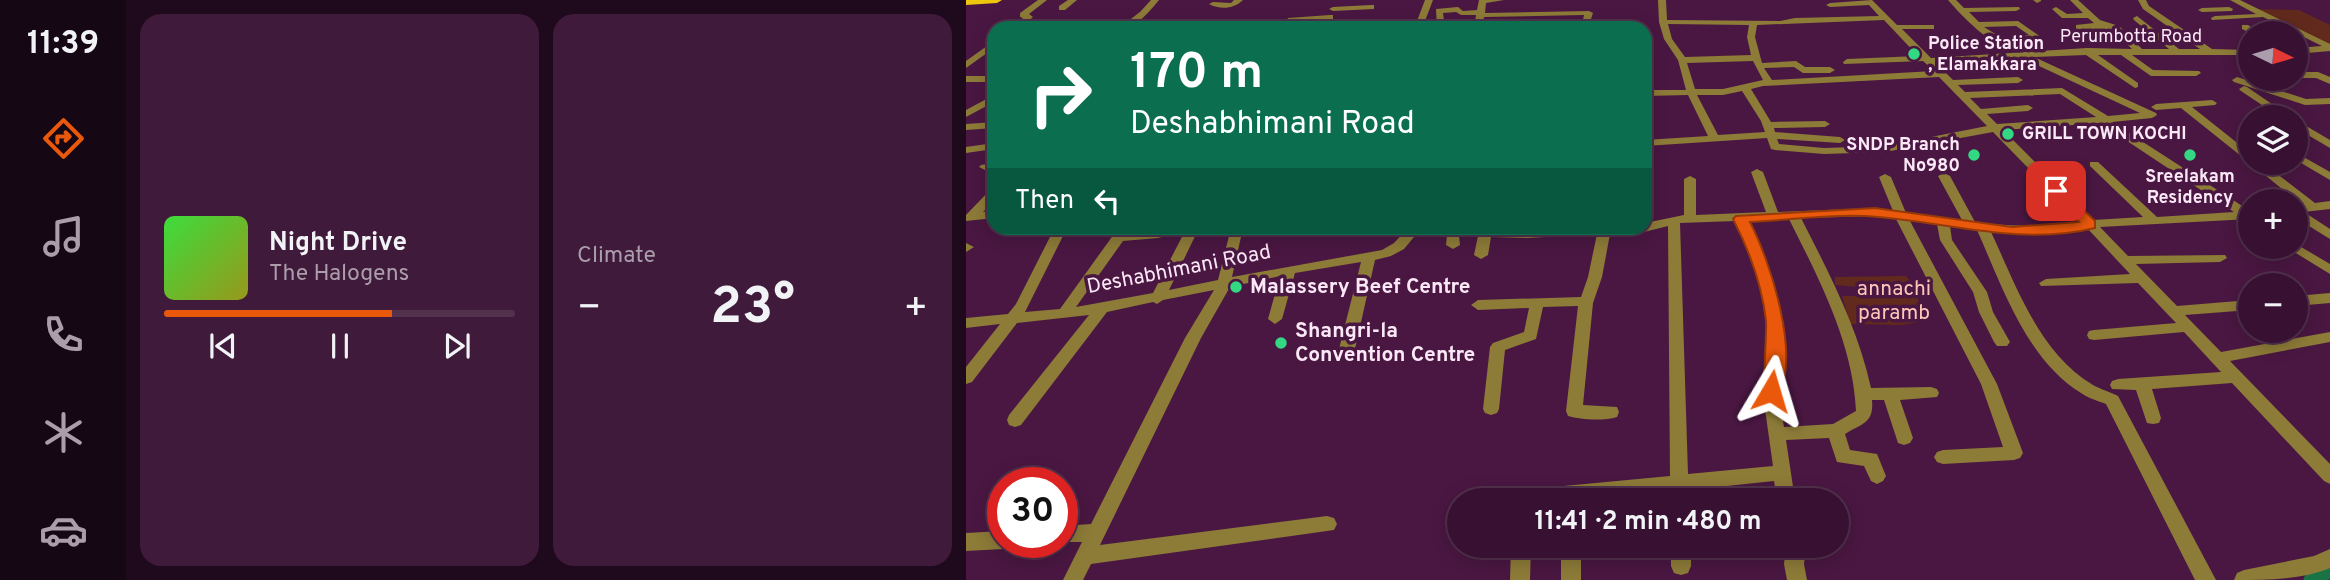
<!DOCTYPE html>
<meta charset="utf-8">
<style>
:root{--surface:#381132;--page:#3f1a3a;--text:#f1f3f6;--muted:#ab9dac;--line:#52314d;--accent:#ea580c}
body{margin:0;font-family:Overpass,sans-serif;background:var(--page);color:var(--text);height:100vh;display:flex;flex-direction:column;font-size:26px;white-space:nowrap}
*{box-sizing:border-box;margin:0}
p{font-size:23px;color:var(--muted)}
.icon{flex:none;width:38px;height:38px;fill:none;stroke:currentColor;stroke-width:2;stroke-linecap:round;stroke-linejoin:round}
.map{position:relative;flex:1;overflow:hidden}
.details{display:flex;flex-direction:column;gap:14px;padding:14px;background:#1f091c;width:840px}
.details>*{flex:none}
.banner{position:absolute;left:21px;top:21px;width:665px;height:214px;border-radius:21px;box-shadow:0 4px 18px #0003,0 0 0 2px var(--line);background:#0b6e4f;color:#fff;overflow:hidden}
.needle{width:46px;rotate:95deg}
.buttons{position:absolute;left:1272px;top:21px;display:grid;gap:14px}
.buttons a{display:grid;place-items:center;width:70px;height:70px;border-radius:50%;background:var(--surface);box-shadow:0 4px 18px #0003,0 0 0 2px var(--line);font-size:35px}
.speed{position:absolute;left:21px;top:467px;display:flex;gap:14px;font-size:35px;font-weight:700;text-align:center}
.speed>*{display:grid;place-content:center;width:91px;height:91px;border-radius:50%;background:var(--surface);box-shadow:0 4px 18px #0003,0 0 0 2px var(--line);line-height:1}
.speed .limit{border:10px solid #d22;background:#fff;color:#111}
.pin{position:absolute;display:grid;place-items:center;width:60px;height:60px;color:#fff;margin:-30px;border-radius:14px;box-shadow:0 4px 10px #0006}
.me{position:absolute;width:77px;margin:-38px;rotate:7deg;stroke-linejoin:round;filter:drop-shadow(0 0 5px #0008)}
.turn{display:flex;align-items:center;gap:24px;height:147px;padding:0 28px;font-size:32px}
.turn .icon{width:91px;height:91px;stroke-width:2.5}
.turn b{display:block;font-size:49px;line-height:60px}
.then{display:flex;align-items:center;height:66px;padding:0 28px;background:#0003;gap:14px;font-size:26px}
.big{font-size:52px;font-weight:700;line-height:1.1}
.details .widget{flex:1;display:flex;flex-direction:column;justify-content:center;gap:10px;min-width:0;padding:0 24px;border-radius:21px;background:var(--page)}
.song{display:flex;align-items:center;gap:21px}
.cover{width:84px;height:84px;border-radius:10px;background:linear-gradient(135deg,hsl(120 70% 55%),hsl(60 70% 35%))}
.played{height:7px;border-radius:4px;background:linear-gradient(90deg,var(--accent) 65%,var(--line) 65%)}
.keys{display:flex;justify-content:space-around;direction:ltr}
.heat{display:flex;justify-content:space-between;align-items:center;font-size:38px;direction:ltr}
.details .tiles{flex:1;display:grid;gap:14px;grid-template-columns:repeat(2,1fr)}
.trip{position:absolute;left:481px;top:488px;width:402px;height:70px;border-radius:35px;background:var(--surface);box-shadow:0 4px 18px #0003,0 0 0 2px var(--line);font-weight:700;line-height:70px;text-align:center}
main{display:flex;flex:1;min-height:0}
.tabs{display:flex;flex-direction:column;width:126px;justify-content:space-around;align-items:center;background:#160714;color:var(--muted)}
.tabs .icon{width:49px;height:49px}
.tabs .active{color:var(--accent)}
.tabs b{font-size:32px;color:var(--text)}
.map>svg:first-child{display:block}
</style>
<main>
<nav class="tabs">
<b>11:39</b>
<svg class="icon active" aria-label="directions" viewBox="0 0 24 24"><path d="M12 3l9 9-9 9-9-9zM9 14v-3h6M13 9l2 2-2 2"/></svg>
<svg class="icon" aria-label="music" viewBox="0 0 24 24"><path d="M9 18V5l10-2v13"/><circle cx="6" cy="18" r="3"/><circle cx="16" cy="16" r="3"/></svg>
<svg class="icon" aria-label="phone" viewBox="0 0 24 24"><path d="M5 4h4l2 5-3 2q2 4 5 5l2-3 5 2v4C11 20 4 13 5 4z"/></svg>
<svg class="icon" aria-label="climate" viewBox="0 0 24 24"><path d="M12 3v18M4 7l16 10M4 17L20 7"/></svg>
<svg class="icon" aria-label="car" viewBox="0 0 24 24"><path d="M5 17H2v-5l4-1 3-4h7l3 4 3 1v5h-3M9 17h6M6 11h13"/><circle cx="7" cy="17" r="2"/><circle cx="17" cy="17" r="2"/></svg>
</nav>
<section class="details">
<div class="tiles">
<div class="widget">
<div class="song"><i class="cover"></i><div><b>Night Drive</b><p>The Halogens</p></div></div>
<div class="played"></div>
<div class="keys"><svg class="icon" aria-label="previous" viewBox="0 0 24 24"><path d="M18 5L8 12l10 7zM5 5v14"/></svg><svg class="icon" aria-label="pause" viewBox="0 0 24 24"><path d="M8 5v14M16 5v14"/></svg><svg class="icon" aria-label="next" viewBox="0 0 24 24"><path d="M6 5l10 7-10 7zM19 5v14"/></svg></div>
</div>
<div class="widget"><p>Climate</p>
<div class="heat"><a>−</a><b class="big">23°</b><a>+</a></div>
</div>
</div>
</section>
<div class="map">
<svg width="1364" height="580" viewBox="0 0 1364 580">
<rect width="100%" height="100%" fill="#4a1742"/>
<g fill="#612a1c">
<path d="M1288 9 1333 10 1364 25V46Z"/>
<path d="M940 276 947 285 960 321 935 325 884 324 876 296H892V287L869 285V277Z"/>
</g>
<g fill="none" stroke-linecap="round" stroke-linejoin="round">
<path stroke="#1a7344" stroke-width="13" d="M1344 580 1364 572"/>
<g fill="#8d7b38" fill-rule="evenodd">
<path d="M72 0H81L63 14 67 17 59 24 120 22 124 24 120 26 46 28 57 18 54 17V13Z"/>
<path d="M102 0H111L99 10H93V6Z"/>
<path d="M185 0H193C182 13 171 28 153 28L174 12Z"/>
<path d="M268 0H277C268 9 254 10 243 4L247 2 265 3Z"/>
<path d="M459 0H467L459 21 461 28H453L451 21Z"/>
<path d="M513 0H538L520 3 519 13 623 11 627 13 622 28H606L616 24 618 15 518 17 516 28H508L510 15H495L490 12 477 13 479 28H471L470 9 492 7 497 11 511 10Z"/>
<path d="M692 0H700L701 20 814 21 829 18 913 16 903 5 864 7 860 5 864 3 906 0 931 25H968V29H936L965 58 1121 48 1166 49C1137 20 1146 32 1110 29V25L1128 23 1122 18H1096L1086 9 1090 7 1101 14 1117 13 1104 0H1112L1134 20 1153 26 1176 49H1203L1168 20 1167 18 1171 16 1213 49H1234L1177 9 1172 0H1180L1183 6 1246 49 1284 50V55H1166L1187 70 1233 71 1235 73 1230 76H1185L1155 55H1132L1172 83V87L1169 88 1120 55 1068 57 1190 113 1191 115 1186 118 1146 122 1284 211V219L1134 227 1162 256 1259 255 1261 258 1254 262 1170 264 1211 306 1284 300V310L1219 315 1255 352 1364 332V342L1264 361 1364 464V484L1358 481 1266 383 1186 389 1195 418 1193 423 1187 424 1181 423 1170 390 1146 389 1144 385 1146 381 1152 379 1255 372 1218 332 1128 340 1123 339 1121 335 1123 331 1128 330 1210 323 1172 283 1075 286 1073 283 1080 279 1164 274 1121 228 1073 235 1025 232C1050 285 1073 353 1127 385 1134 389 1144 392 1152 396L1250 580H1229L1140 404C1132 401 1122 398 1115 393 1060 359 1036 286 1011 230L984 226 986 240 1021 292 1027 312 1044 342 1041 346H1031L1028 342 1013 312 1007 292 974 240 971 224 944 221 1031 384 1057 453 1054 458 1048 460 977 464 971 462 968 457 971 452 977 450 1037 447 1015 384 930 219 909 216 835 218C863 273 892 328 905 388L965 387 971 389 973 393 971 397 934 400 947 438 944 443 938 445 932 443 918 400H906C908 423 897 423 879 434L884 450 911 454 920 476 917 481 911 484 905 481 898 466 871 462 863 438 820 440 829 500H811L808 481 723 490V500H705V491L611 500H546L548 492 555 490 704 476 702 226 678 232 644 234 636 277 627 303 617 405 651 407 653 412 651 417C638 421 615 420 602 416L600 411 612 306 577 307 570 339 539 350 533 409 531 413 525 415 519 413 517 409 524 347 527 343 558 332 563 308 512 310 505 305 512 300 615 297 622 277 631 234 562 238 525 237 522 255 515 259 508 255 512 236H493L494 245 487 249 480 245 481 235 448 237 438 249 425 256 409 260 389 349 386 353H376L373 349 395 262 329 273 316 319 309 324 302 319 314 276 264 287 235 338 134 545 361 516 368 518 371 524 368 530 125 564 117 580H97L116 542H93H96V526L125 524 219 338 248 290 197 300 191 304 187 302 141 312 55 425 49 427 43 425 41 420 43 415 123 315 51 323 6 382 0 384V367L34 324 0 328V318L42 314 50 304 87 231H97L98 234 59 312 94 309 148 234 153 233 203 228H233L203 290 252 280 265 228H277L266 277 416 250 428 243 439 231 460 228 562 230 679 228V223L718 215V179L724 176 730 179V215L800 212 785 172 791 169 797 172 812 212 909 208 927 211 913 177 919 174 925 177 940 213 996 220 972 176 978 173 984 176 1009 222C1047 227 1076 227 1115 222L1027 132 919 152 858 154 809 150 805 149 801 138 679 146V140L742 136 722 95 679 96V90H720L712 60 698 39 693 22ZM918 20 952 56 881 59 877 62 878 64 957 61 968 71 806 80 798 68 828 67 837 73H864L869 70 864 67H839L830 61 796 63 789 37 791 25ZM702 24 783 25 781 37 785 55 719 57 706 39ZM1056 58 1174 113 1142 116 1096 88 999 92 992 85 1052 83 1057 80 1052 77 987 80 970 63ZM787 61 797 80 757 89H729L721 63ZM973 77 1021 126 919 146 858 148 813 144 811 139 874 143 879 140 874 137 809 132 808 128 859 127 864 124 859 121 805 122 785 89 797 86ZM776 91 795 121 799 132 752 135 731 95H757ZM1094 94 1130 117 1031 124 1021 114 1062 111 1067 108 1062 105 1015 109 1004 98ZM1134 123 1268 212 1191 217 1132 162H1124V166L1177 217 1127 220 1084 177 1105 174V170H1077L1037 130ZM813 219H823C853 279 887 343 890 411L867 424 818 427C812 396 817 366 816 334 815 294 800 256 782 220ZM770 221 790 270 799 311 801 334 798 402 807 466 722 474 714 223ZM219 231 187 293 110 307 157 241 192 238Z"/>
<path d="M982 0H990L998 8 1053 7 1054 9 1050 11 1003 12 1013 22 1052 21 1075 37 1071 40 1043 42 1044 47C1025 47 995 15 982 0ZM1050 26 1063 35 1036 38 1018 27Z"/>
<path d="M1067 0H1075V1L1071 3Z"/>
<path d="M1264 0H1274L1364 44V51L1330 54V48L1356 46 1297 17 1246 20 1245 18 1249 16 1290 14Z"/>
<path d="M405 5H408V9L367 11 363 9 367 7Z"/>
<path d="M1263 7 1267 9 1266 11 1236 12 1232 10 1236 8Z"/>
<path d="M364 15H367V19L328 22 325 28H317L322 18Z"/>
<path d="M585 25H591L592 28H584Z"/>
<path d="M1276 25H1282L1294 33H1284L1276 29Z"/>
<path d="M28 41V48L0 68V61Z"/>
<path d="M1330 72H1352L1364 77V84L1350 78H1330Z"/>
<rect x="0" y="76" width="28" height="6"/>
<path d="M1271 77 1340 99 1364 98V104L1339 105 1268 82 1266 80Z"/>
<path d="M1278 86 1281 87 1325 117H1314L1275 91 1273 89Z"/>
<path d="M28 95V102L0 117V110Z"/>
<path d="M1246 100 1251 103 1249 105 1226 107 1284 153V161L1280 160 1215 108 1190 110 1185 107 1190 104Z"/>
<path d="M1330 120 1364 140V148L1330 128Z"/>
<path d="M28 122V128L0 130V124Z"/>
<path d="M28 143V149L0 153V147Z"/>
<path d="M1334 155 1364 172V180L1330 160V156Z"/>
<path d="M28 163V169L19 170 13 167 15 165Z"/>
<path d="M1284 163H1297L1349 203 1364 201V209L1338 212 1364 229V239L1330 218V208L1333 209 1336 205Z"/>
<path d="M28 189V200L17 212 28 210V218L0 221V215L24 190Z"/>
<path d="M0 243 8 247 0 252Z"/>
<path d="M1330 244 1364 264V274L1320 247H1330Z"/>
<path d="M1300 276 1305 277 1312 285H1297L1293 280Z"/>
<path d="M1364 293V303L1330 306V296Z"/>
<path d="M37 531V542H46L44 546 37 549 0 551V533Z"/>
<path d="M545 546H565L564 580H544Z"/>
<rect x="595" y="546" width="20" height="34"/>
<path d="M705 546H725V566L722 573 715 575 708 573 705 566Z"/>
<path d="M820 546H840L838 564 841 580H821L818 564Z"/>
<path d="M1364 549V568C1335 580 1300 580 1268 580L1271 573 1278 570 1348 556Z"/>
</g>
<path fill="#edc60e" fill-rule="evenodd" d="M0 0H36L31 3 0 5Z"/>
</g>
<path fill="#ea580c" stroke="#983908" stroke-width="2" d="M1090 187 1095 188 1129 221V228C1056 246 985 223 912 217 873 213 823 220 784 222 804 261 835 355 812 396H799C796 391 801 335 800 321 796 284 784 252 767 219L770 216 909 208 1046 227 1113 222 1084 191Z"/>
<g fill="#33d882" stroke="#4a1742" stroke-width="2.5">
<circle cx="948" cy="54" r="7"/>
<circle cx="1042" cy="134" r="7"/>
<circle cx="1008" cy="155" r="7"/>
<circle cx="1224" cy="155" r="7"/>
<circle cx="270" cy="287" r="7"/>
<circle cx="315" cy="343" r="7"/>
</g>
<g text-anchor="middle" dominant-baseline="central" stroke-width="7" stroke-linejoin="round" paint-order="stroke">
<g font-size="18" fill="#fbe8f6" stroke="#4a1742">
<text x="1165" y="37">Perumbotta Road</text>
</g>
<g font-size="18" font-weight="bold" fill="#fbe8f6" stroke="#4a1742" text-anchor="start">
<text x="962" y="44">Police Station<tspan x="962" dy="21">, Elamakkara</tspan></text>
<text x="1056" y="134">GRILL TOWN KOCHI</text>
<text x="994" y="145" text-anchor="end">SNDP Branch<tspan x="994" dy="21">No980</tspan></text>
<text x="1224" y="177" text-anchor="middle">Sreelakam<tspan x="1224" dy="21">Residency</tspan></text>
</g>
<g font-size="21" fill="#fbe8f6" stroke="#4a1742">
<text transform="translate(213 270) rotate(-11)">Deshabhimani Road</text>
</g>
<g font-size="21" font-weight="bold" fill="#fbe8f6" stroke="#4a1742" text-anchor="start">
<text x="284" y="287">Malassery Beef Centre</text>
<text x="329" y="331">Shangri-la<tspan x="329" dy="24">Convention Centre</tspan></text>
</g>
<g font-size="21" fill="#ffc7b8" stroke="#4a1742">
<text x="928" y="289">annachi<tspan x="928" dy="24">paramb</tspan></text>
</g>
</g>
</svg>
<div class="buttons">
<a><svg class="needle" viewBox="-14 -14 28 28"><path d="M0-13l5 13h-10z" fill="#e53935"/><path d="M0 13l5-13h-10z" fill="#ab9dac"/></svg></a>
<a><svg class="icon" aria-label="layers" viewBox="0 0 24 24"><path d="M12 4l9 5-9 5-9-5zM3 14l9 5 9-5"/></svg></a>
<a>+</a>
<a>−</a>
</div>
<div class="speed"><div class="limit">30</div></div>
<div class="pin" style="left:1090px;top:191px;background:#d93025"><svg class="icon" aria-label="arrive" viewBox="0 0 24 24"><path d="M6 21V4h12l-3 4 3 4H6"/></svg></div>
<svg class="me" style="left:805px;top:391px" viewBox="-20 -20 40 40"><path d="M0-17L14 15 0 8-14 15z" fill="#ea580c" stroke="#fff" stroke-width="4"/></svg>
<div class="trip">11:41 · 2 min · 480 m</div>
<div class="banner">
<div class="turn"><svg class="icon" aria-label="right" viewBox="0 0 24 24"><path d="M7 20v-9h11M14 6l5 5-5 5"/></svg><div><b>170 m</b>Deshabhimani Road</div></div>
<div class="then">Then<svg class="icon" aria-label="left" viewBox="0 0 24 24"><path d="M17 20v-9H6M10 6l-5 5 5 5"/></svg></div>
</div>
</div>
</main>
